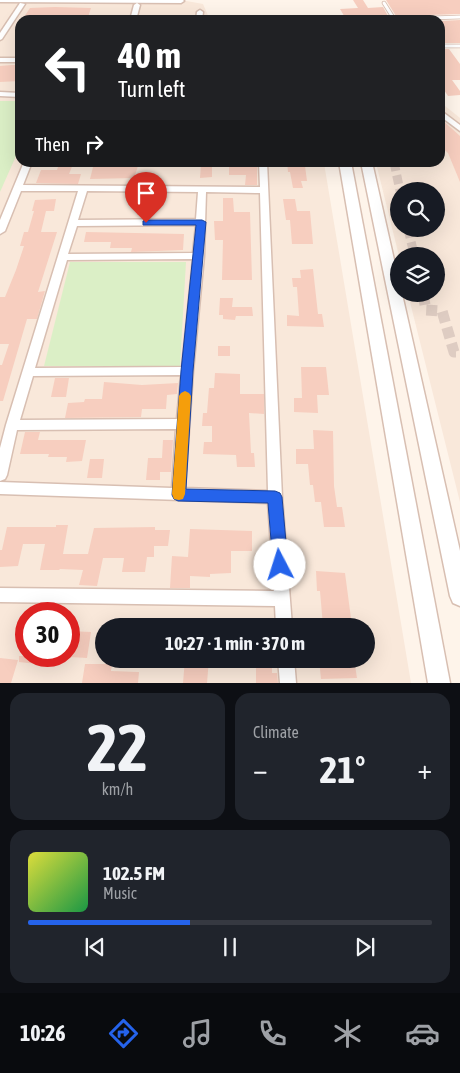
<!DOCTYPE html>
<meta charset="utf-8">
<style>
:root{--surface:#171b24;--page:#20242c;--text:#f1f3f6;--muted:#9ea1a6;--line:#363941;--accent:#2563eb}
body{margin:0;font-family:"Asap Condensed",sans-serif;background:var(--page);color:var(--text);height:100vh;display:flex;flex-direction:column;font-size:19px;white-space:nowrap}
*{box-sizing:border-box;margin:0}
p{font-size:16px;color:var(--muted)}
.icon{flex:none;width:28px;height:28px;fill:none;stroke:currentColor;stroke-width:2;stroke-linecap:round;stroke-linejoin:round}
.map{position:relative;height:683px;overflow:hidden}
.side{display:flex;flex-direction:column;gap:10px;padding:10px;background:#0d0f14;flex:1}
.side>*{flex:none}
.banner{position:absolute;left:15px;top:15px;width:430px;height:152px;border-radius:15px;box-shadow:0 5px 20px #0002;background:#202124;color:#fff;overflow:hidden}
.buttons{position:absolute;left:390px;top:182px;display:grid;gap:10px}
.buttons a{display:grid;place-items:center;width:55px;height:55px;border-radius:50%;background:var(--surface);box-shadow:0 5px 20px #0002;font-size:25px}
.speed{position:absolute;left:15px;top:602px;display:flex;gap:10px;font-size:25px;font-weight:700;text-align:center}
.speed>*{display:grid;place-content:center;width:65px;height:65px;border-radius:50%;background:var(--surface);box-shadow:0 5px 20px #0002;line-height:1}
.speed .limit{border:8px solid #d22;background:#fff;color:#111}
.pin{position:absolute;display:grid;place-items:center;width:42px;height:42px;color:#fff;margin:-51px -21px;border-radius:50% 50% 50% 0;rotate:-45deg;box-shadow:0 0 5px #0007}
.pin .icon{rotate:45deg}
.me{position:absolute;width:55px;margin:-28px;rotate:355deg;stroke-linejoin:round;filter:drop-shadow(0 0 4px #0008)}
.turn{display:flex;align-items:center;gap:18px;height:105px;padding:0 20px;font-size:22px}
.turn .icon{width:65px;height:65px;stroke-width:2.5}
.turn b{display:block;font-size:35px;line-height:42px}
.then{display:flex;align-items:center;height:48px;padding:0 20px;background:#0003;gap:10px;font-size:19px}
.big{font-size:38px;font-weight:700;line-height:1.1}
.side .tile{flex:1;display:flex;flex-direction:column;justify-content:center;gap:8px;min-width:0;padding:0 18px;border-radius:15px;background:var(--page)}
.side .dial{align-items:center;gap:0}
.dial b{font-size:65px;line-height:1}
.song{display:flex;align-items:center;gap:15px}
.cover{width:60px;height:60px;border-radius:8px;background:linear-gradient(135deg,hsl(60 70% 55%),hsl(140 70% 35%))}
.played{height:5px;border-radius:2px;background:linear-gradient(90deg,var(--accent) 40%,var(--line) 40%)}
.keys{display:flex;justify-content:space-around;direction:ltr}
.heat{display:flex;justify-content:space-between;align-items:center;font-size:28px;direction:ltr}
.side .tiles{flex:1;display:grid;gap:10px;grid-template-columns:1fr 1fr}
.tile:last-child{grid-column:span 2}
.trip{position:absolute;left:95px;top:618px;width:280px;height:50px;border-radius:25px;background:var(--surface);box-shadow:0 5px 20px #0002;font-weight:700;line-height:50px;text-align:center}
.menu{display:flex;height:80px;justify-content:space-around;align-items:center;background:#090b0e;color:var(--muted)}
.menu .icon{width:35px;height:35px}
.menu .selected{color:var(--accent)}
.menu b{font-size:22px;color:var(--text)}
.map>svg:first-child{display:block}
</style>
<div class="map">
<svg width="460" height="683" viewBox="0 0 460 683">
<rect width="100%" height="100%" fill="#fef4ea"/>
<g fill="#f9e8da" fill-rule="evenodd">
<path d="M0 0H181L203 4 210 20H20V162L324 163 411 683H0ZM26 614H69V656H26ZM104 626H366V659H104Z"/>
<path d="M440 102 460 118V502L408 294H436V256H399L376 163 440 162ZM399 191H436V229H399Z"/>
</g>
<g fill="#dbefc6">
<path d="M0 101H20V147L0 192Z"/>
<path d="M70 262H186L180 366H44Z"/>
</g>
<g fill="#f7cebf">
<path d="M353 0H363L368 8 383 7 388 16 346 19 340 9 358 8Z"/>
<path d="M386 0H460V14L396 16Z"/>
<path d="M30 8 55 7 91 8 88 17H35L34 20H22Z"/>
<path d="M460 20V43H440V21Z"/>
<path d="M440 49H449L460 64V80H452L460 91V95L448 96 440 84Z"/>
<path d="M12 65H20V81L0 82V66Z"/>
<path d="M440 118 460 136V182L448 153 440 146Z"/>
<path d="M287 162H300L301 166H305L307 181H301L303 188H293L290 172H288Z"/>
<path d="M94 163H139L134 178 90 179Z"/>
<path d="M229 163 257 165V185H245L246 175H229Z"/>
<path d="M59 164H73L69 174H81L78 184 36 183 41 170H57Z"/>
<path d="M201 164H212V177L200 178Z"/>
<path d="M223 198H233L234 212H250L252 280H222L223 240H215L214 221H223Z"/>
<path d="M56 199 54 211H46L41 232H57L38 292 45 291 37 319H27L3 401H0V365H2L9 344H0V297H5L16 270 24 246H20L24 232H28L34 211H32L35 200Z"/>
<path d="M283 199H295L297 211H310L313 244H292L290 220H286Z"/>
<path d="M139 201H149L147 215H137Z"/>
<path d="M86 232 184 234 183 250 131 252 132 248H110L111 242H84Z"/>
<path d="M313 269 318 314H322L324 327 287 326V315L299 316 297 287H293L292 278H301L300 270Z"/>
<path d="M220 298H233L232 307H252L253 316H236L235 320 223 319V315H219Z"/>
<rect x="218" y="346" width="12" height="10"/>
<path d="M301 367H326L329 395H317L318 413 294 412V398H302Z"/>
<path d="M215 373 240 374V394H264V414L249 413 251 453H254L255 467H237L236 455 203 454 204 442H212V426H202L203 413H207L209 388H214Z"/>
<path d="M55 378H69L66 397H51Z"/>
<path d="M104 382 142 385 178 383 177 394 167 395 166 409H142L141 417 65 418 68 403 84 402 85 399H102Z"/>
<path d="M313 430 333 431 334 486 337 507H342L345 527H324L321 502H315L313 485H310L308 464H296V449H314Z"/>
<path d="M25 432H40L38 440H86L82 461 66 462 67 457H48L49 454H20Z"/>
<path d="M163 440H173L171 472H160V480H146L148 458H162Z"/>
<path d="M90 459H104L102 478H87Z"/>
<path d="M56 525H68L63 554H88L94 528 155 527V530H170L168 546H154V557H147L145 572H122L124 558H103L97 586 79 585 83 570 60 569 59 570H40L45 544H23L18 566 0 567V550H2L7 527H56Z"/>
<path d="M190 529 252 531V551H231V573L210 574V577L190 576V588H170L172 556 188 557Z"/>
<path d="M316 571 345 573 352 626H323L320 591H317Z"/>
<path d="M69 631 91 632 87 658 69 657Z"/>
<path d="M19 656H48L46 665 19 662Z"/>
<path d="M0 658 18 660 11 683H0Z"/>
<path d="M136 659H162L161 668 135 667Z"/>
<path d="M185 659H209L207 683H183Z"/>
<path d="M250 659H272V673H277L278 683H256V667H249Z"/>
<path d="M319 659H354L357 678 321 679Z"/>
<path d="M85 664H112L111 671 139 672 138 683H82Z"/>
</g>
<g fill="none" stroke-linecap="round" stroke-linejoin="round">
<g stroke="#deccc2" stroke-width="9" stroke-dasharray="9 4.5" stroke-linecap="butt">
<path d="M394 162 400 191"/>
<path d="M408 229 414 254"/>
</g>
<g stroke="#deccc2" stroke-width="11" stroke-dasharray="11 5.5" stroke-linecap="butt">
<path d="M413 253 414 256"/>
<path d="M423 294 426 310 442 311 454 352H460"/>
</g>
<g stroke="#d8bfb2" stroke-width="4.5">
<g id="service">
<path d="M384 3 394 19"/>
<path d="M371 20 460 17"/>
<path d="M440 46H460"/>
</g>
</g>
<g stroke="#d8bfb2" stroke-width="3">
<g id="minor">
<path d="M0 0H183L184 1 181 3 0 2Z"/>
<path d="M20 3 25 4 2 39 0 40V33Z"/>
<path d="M137 3 140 5 136 20H130L134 5Z"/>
<path d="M200 10 203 12 202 20H196L197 12Z"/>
<rect x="0" y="58" width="20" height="4"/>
<path d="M0 92 20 93V97L0 96Z"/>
<path d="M440 110 460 125V131L440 116Z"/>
<path d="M24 162H32L23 185 260 187 259 162H267L282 497 292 626H276L275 606 0 602V588L274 591 268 503 0 494V482L172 488 176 429 17 430 7 475 5 479 0 481V448L6 425 78 191H21L5 231 0 234V220ZM87 191 198 192 196 219 78 220ZM206 192 260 193 268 491 185 488 193 371 204 256ZM196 225 193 253 68 254 77 226ZM193 259 182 367 35 368 67 260ZM181 375 177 419 20 420 33 376Z"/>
<path d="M278 659H294L296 683H280Z"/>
</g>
</g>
<g stroke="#d8bfb2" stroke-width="3">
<g id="tertiary">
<path d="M339 162H351L450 683H428Z"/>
<path d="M361 162H372L399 282V294H402L460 551V606L453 603 450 596Z"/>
</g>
</g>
<use href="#service" stroke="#fff" stroke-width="3"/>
<use href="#minor" fill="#fff" fill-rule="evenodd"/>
<use href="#tertiary" fill="#fff" fill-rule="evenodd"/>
</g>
<path fill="#2563eb" stroke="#184099" d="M146 220H202L206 222 193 371 186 489 275 491 280 493 282 497 288 565 286 570 280 572 275 570 273 565 268 503 178 501 174 499 172 495 181 371 196 225H143V221Z"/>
<path fill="#f59e0b" d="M185 391 189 393 191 396 185 494 183 499 179 500 174 499 172 494 179 396 181 393Z"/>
</svg>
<div class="buttons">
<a><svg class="icon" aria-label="search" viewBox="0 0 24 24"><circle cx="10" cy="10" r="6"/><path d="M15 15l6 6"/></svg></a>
<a><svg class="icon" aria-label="layers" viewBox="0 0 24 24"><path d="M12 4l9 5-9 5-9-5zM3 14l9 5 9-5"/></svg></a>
</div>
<div class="speed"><div class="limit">30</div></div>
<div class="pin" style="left:146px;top:223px;background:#d93025"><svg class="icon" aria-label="arrive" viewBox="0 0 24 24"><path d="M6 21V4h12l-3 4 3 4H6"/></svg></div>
<svg class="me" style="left:280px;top:565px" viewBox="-20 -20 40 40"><circle r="19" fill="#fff"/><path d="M0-13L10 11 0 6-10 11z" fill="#2563eb"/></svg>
<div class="trip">10:27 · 1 min · 370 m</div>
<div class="banner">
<div class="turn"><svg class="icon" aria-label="left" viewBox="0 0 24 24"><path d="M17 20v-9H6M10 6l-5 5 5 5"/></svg><div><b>40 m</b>Turn left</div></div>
<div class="then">Then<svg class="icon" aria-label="right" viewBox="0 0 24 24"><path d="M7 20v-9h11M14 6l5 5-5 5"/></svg></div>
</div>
</div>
<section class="side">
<div class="tiles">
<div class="tile dial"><b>22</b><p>km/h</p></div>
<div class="tile"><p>Climate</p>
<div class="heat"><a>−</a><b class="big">21°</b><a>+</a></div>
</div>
<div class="tile">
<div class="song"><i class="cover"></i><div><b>102.5 FM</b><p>Music</p></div></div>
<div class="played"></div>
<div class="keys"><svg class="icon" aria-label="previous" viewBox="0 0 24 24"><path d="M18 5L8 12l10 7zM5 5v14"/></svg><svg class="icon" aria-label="pause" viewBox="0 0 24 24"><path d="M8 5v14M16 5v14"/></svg><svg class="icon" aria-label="next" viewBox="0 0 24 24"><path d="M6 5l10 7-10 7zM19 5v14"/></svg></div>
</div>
</div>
</section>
<nav class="menu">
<b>10:26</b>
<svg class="icon selected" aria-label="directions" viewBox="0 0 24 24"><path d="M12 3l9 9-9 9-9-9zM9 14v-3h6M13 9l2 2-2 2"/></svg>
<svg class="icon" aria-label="music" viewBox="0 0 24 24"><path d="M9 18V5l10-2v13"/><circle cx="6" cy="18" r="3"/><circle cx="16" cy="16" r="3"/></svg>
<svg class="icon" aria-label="phone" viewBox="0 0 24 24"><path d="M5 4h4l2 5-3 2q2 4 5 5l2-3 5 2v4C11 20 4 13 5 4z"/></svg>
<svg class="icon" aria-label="climate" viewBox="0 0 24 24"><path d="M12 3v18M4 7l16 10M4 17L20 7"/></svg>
<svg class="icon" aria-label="car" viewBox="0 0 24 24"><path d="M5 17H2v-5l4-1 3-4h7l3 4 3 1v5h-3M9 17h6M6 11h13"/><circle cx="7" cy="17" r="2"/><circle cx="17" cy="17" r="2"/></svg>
</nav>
